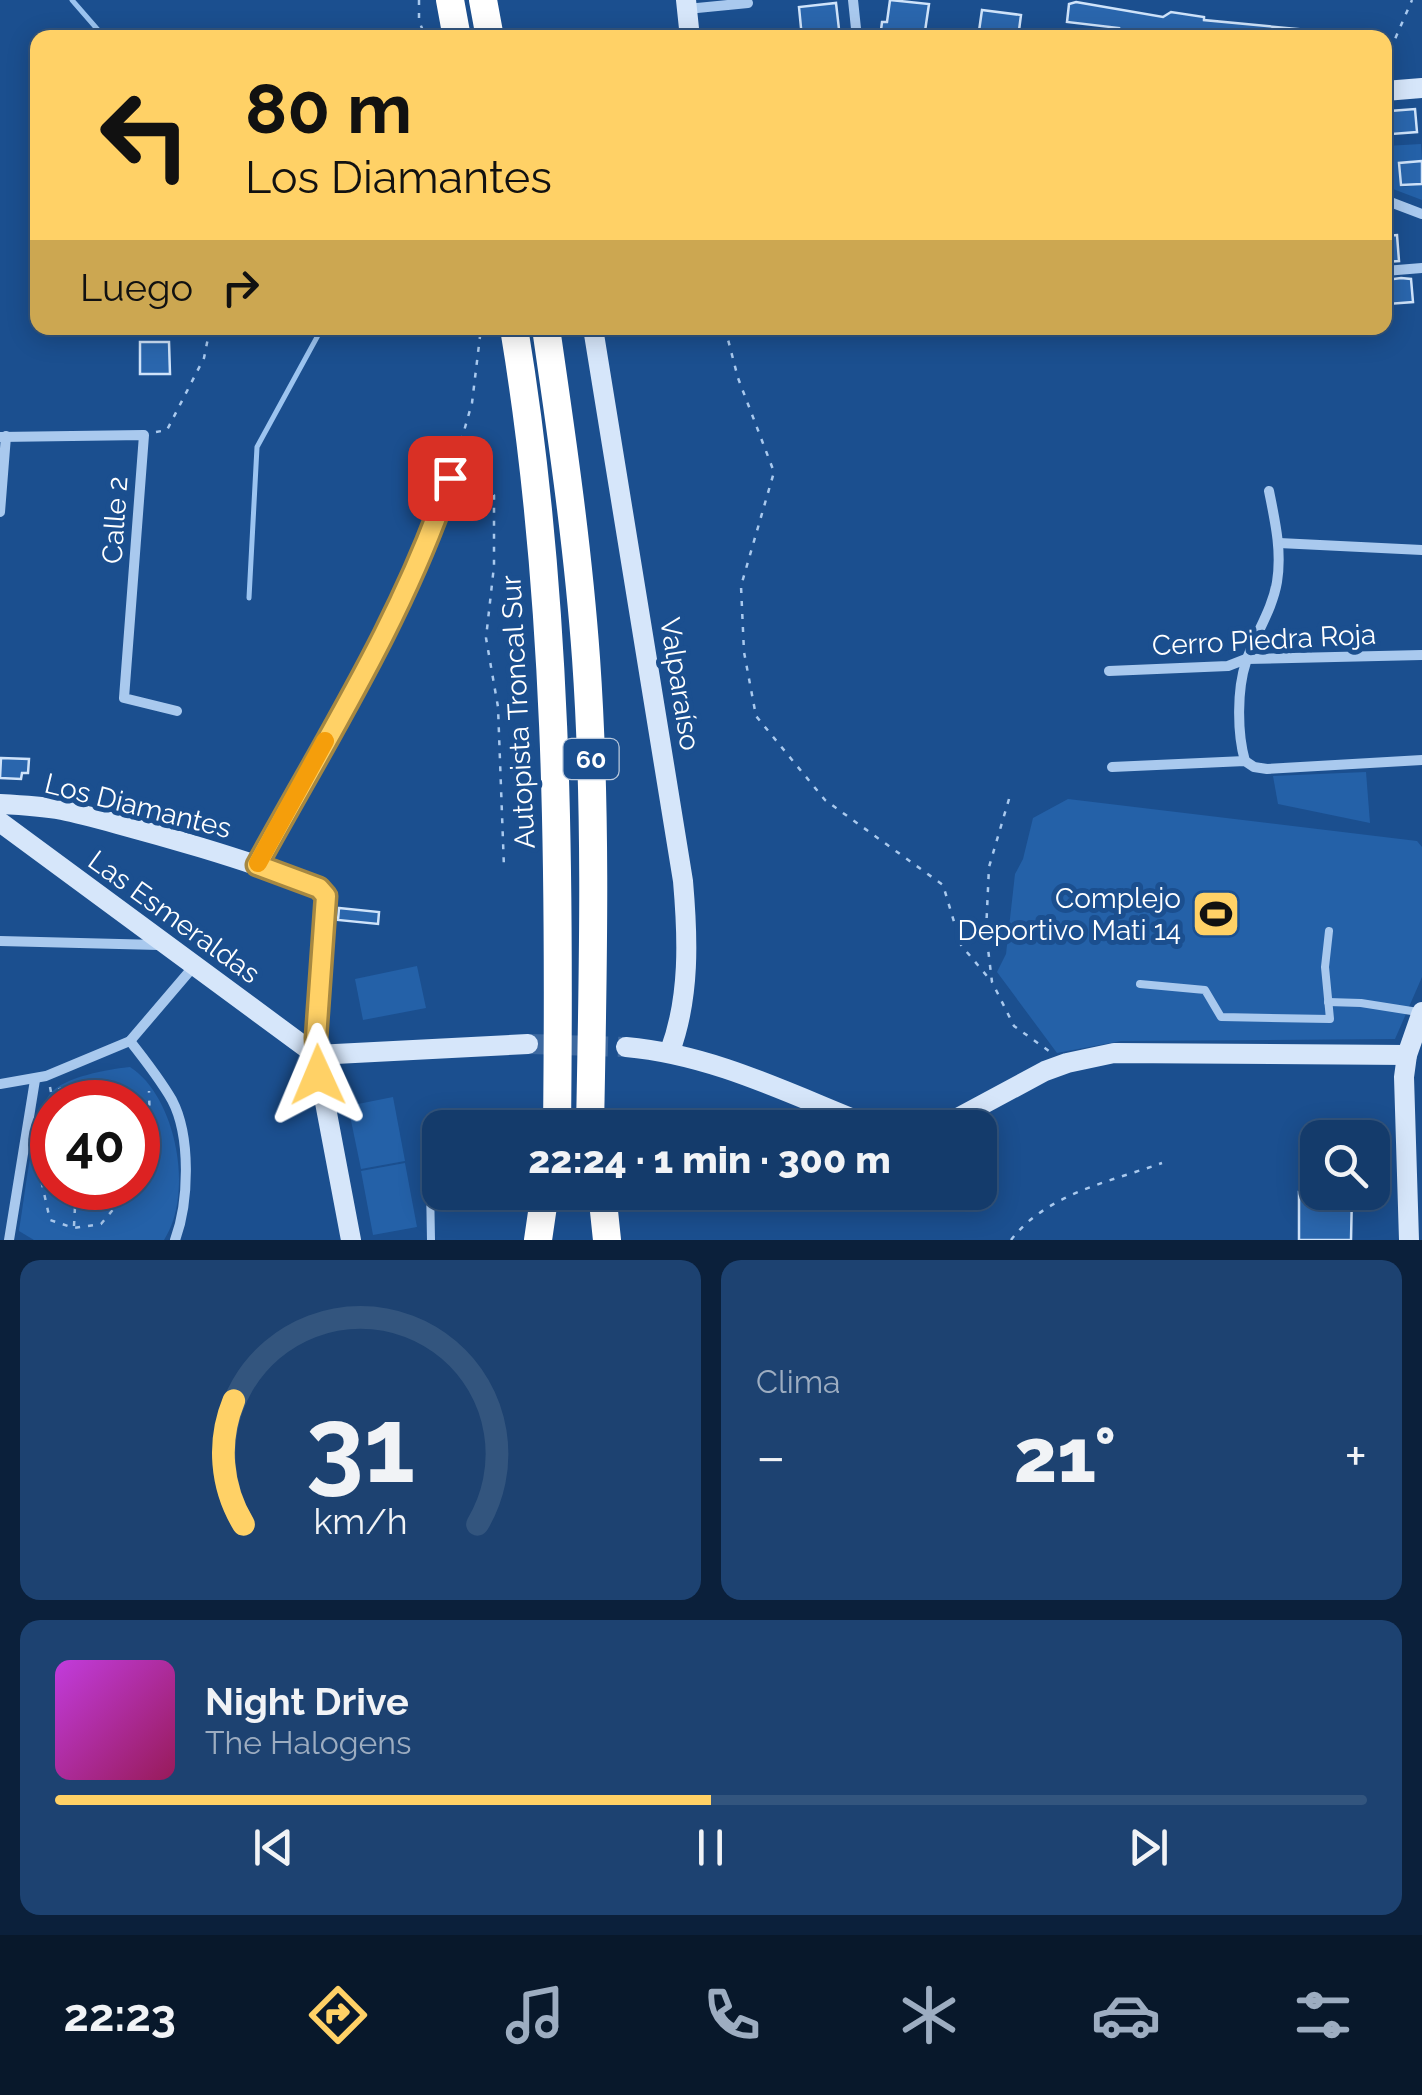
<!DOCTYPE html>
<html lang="es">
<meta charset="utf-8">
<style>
:root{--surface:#143b6b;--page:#1d4271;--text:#f1f3f6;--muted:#9dadc1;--line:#33557e;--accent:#ffd166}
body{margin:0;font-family:Raleway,sans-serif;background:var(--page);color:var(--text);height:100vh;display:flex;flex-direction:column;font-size:38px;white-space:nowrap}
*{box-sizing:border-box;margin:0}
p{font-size:32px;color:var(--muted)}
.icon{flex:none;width:55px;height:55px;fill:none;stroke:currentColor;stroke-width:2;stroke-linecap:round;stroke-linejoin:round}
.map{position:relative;height:1240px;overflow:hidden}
.drawer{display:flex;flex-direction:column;gap:20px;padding:20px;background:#0b203b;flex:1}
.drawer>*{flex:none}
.banner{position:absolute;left:30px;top:30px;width:1362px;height:305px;border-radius:20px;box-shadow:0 5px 25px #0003,0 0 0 2px var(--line);background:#ffd166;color:#111;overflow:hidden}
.buttons{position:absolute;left:1300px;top:1120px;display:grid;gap:20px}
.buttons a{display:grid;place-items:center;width:90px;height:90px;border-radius:20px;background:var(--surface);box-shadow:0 5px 25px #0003,0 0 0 2px var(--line);font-size:50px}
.speed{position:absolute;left:30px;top:1080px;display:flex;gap:20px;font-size:50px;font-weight:700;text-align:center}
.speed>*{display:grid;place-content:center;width:130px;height:130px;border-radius:50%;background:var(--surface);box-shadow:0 5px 25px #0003,0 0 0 2px var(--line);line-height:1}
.speed .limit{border:15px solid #d22;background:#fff;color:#111}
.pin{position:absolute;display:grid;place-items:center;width:85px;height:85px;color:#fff;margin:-42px;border-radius:20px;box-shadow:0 5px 15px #0006}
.me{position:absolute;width:110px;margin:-55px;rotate:359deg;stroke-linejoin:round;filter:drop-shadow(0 0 8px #0008)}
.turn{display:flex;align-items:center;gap:35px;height:210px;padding:0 50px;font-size:45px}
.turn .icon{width:130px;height:130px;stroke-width:2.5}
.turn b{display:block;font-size:70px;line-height:85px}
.then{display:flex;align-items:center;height:95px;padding:0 50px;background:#0003;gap:20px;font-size:38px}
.big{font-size:75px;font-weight:800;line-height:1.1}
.drawer .card{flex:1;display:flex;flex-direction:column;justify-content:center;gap:15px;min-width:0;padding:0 35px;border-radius:20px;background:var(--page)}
.drawer .dial{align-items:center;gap:0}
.dial svg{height:260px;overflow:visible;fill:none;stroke:var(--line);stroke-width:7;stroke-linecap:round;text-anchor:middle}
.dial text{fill:var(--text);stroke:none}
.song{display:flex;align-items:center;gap:30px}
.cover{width:120px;height:120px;border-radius:15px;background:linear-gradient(135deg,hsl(290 70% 55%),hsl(330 70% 35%))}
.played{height:10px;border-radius:5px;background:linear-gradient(90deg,var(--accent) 50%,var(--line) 50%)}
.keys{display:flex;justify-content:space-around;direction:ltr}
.heat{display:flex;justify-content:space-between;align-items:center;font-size:55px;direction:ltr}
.drawer .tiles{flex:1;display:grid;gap:20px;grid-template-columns:1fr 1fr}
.card:last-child{grid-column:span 2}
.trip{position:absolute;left:422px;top:1110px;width:575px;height:100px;border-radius:20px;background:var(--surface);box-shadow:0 5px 25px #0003,0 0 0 2px var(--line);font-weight:800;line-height:100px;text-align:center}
.dock{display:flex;height:160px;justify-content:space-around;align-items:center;background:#08182b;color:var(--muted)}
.dock .icon{width:70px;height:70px}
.dock .active{color:var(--accent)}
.dock b{font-size:45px;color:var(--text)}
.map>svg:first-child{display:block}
</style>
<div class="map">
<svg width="1422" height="1240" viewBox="0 0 1422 1240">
<rect width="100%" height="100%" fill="#1b4f8f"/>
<g fill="#2461a8" fill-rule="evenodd">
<path d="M1421 144 1422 160 1398 162 1400 187 1422 185V200L1385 186V146Z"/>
<path d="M1366 772 1370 823 1278 804 1273 776Z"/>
<path d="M1068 799 1417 841 1422 847V977L1395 1039 1121 1041 1057 1053 997 972 1006 954 1015 874 1023 859 1033 818Z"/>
<path d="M417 966 426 1008 363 1020 355 979Z"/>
<path d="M130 1067C176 1096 195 1194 164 1240H34L19 1231C25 1199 32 1117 50 1094 63 1077 109 1069 130 1067ZM52 1102H138V1188H52Z"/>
<path d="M393 1097 405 1161 361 1169 348 1106Z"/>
<path d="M405 1163 417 1227 373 1235 361 1171Z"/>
</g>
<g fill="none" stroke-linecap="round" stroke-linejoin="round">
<g stroke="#9cc4f0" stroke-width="5">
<path d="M72 0 105 38"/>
<path d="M249 598 257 447 322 328"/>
</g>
</g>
<g fill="#2a66ad" stroke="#cfe3fa" stroke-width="2.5">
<path d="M890 0 929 4 924 38H880L882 22H887Z"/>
<path d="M1076 2 1163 17 1171 12 1204 17V20L1307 30V38H1205L1160 32 1154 33 1153 38H1118L1119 28 1067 22 1069 4Z"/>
<path d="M836 3 840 38H802L799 7Z"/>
<path d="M982 10 1021 15 1018 38H978Z"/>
<path d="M1415 109 1417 132 1392 134 1390 111Z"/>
<path d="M1422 161V184L1401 185 1399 163Z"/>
<path d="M1397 235 1399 261 1385 262V236Z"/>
<path d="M1401 278 1411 279 1413 302 1388 304 1386 280Z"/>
<path d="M140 342H169L170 374H140Z"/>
<path d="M1 758 29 759 28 773H22L21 779 0 778Z"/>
<path d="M339 908 379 912 378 924 338 920Z"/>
<path d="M1299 1192 1352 1193 1351 1240H1299Z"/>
</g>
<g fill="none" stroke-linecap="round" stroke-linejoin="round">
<path stroke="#3d69a0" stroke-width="20" stroke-dasharray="20 10" stroke-linecap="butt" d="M528 1044 626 1047"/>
<g stroke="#a9c9ee" stroke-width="2.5" stroke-dasharray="5 8" stroke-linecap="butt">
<path d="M419 0V21L426 38"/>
<path d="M1385 62 1412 0"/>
<path d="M725 328 738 378 774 472 741 586 744 652 756 716 825 800 943 885 961 945 992 982"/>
<path d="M156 432 167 430 204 358 210 328"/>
<path d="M454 466 472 403 481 328"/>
<path d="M461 479 483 482 494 495V566L486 638 498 707 504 868"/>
<path d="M1009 799 989 867 986 932 992 982 1014 1026 1049 1051"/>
<path d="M50 1087 51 1092 69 1086 78 1102"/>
<path d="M36 1157 50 1220 74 1228 101 1224 131 1188"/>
<path d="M138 1179 151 1163 149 1091"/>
<path d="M74 1226 76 1188"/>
<path d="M1011 1240C1046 1194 1109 1182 1162 1163"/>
</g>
<g stroke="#a9c9ee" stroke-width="8">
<path d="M1140 984 1205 990 1221 1017 1330 1019 1325 967 1329 931"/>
<path d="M1328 1002 1361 1003 1418 1012"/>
<path d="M451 1192V1200"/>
<path d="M431 1240 430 1184 440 1178"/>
</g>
<g stroke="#a9c9ee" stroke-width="10">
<path d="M853 0 857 38"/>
<path d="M687 9 748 3"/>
<path d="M1385 200 1422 214"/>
<path d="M1385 271 1422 268"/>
<path d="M0 437 144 435 124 698 177 711"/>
<path d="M0 512 6 436"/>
<path d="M1279 543 1422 550"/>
<path d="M1109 671 1228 666 1246 659 1422 655"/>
<path d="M1245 761C1237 733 1237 689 1246 662 1255 634 1272 611 1277 582 1282 551 1275 521 1269 491"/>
<path d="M1112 767 1245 761 1254 767 1267 769 1422 760"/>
<path d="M257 865C326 739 405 614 451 477"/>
<path d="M0 941 159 945"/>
<path d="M130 1041C145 1060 160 1079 172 1100 191 1136 189 1202 175 1240"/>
<path d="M0 1084 46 1076 130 1041 194 966"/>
<path d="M9 1240 35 1080"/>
</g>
<g stroke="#d6e6fa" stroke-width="20">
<path d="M686 0 690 38"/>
<path d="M1385 91 1422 88"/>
<path d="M593 328 683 881C688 938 690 997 670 1051"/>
<path d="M0 804C21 805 41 806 62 810 101 818 307 874 326 896L316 1055 351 1240"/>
<path d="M0 822 316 1055"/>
<path d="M626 1047C716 1055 793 1096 876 1128"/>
<path d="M316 1055 528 1044"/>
<path d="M939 1128 1045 1071 1067 1063 1114 1053 1407 1055"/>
<path d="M1409 1240 1404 1077 1407 1055 1422 1012"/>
</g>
<g stroke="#fff" stroke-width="28">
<path d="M450 0 457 38"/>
<path d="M483 0 490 38"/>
<path d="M514 328C558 592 560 860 557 1128"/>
<path d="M546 328C562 438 578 547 586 658 597 814 593 971 590 1128"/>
<path d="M602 1192 607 1240"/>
<path d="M538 1240 545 1192"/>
</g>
</g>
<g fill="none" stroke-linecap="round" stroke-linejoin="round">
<g stroke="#a68842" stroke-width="25">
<path id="route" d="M318 1075 316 1038 326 896 319 888 257 865C326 739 405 615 450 478"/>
</g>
<use href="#route" stroke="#ffd166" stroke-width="18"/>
<path stroke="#f59e0b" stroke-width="18" d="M258 863 325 741"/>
</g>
<defs>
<g id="stadium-square" transform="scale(2.5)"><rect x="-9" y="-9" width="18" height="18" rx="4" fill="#ffd166" stroke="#1b4f8f"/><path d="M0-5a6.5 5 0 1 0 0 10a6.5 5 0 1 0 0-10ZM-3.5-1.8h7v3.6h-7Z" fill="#111"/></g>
</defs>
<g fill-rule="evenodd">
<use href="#stadium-square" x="1216" y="914"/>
</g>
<g text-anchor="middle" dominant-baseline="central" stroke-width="10" stroke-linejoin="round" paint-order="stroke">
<rect fill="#1b4f8f" stroke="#bbcadd" stroke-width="2.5" x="563.5" y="739" width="55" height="40" rx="8"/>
<g font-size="25" font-weight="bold" fill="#fff">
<text x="591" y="759">60</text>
</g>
<g font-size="28" fill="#fff" stroke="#1b4f8f">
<text transform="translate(115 520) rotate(-86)">Calle 2</text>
<text transform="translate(1264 640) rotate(-3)">Cerro Piedra Roja</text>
<text transform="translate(680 684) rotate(81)">Valparaíso</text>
<text transform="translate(518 712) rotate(-93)">Autopista Troncal Sur</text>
<text transform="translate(138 806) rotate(14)">Los Diamantes</text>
<text transform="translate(174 917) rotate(36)">Las Esmeraldas</text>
</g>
<g font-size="28" fill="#fff" stroke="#1b4f8f" text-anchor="end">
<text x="1181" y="898">Complejo<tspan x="1181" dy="32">Deportivo Mati 14</tspan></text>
</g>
</g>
</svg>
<div class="buttons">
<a><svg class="icon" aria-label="search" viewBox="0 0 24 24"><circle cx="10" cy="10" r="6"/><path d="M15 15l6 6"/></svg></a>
</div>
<div class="speed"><div class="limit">40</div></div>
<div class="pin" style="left:450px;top:478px;background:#d93025"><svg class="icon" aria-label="arrive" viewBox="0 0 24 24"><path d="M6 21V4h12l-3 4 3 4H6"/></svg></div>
<svg class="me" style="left:318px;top:1075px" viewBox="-20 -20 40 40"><path d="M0-17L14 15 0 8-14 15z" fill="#ffd166" stroke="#fff" stroke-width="4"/></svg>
<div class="trip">22:24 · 1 min · 300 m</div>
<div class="banner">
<div class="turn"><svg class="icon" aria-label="left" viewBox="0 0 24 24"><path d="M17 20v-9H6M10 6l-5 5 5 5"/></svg><div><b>80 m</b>Los Diamantes</div></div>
<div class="then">Luego<svg class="icon" aria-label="right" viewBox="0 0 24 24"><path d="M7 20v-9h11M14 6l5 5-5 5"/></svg></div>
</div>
</div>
<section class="drawer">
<div class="tiles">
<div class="card dial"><svg viewBox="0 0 100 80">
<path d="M14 69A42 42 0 1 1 86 69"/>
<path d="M14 69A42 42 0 0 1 11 31" stroke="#ffd166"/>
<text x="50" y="56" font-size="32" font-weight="700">31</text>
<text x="50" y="72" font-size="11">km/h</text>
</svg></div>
<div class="card"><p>Clima</p>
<div class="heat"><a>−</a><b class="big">21°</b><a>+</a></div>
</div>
<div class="card">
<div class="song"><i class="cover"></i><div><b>Night Drive</b><p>The Halogens</p></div></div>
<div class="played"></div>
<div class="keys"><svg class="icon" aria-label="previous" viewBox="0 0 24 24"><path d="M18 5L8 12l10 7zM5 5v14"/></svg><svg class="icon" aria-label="pause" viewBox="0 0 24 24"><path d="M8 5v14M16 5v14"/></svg><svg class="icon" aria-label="next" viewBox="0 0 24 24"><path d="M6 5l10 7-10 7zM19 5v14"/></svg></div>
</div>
</div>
</section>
<nav class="dock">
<b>22:23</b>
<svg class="icon active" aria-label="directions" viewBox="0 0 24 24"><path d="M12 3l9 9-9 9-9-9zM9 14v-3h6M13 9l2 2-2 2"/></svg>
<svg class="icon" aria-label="music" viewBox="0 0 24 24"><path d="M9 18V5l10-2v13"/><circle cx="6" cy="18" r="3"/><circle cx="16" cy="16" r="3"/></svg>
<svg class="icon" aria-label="phone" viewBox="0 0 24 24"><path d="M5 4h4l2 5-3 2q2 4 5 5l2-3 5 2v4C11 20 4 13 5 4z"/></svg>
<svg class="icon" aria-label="climate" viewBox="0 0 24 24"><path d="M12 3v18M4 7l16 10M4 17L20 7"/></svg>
<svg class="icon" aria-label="car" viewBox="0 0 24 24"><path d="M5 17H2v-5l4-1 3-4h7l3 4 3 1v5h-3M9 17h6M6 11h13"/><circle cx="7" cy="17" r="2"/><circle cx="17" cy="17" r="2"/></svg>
<svg class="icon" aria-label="filters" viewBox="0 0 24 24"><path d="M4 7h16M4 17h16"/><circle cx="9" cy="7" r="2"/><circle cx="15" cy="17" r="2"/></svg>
</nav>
